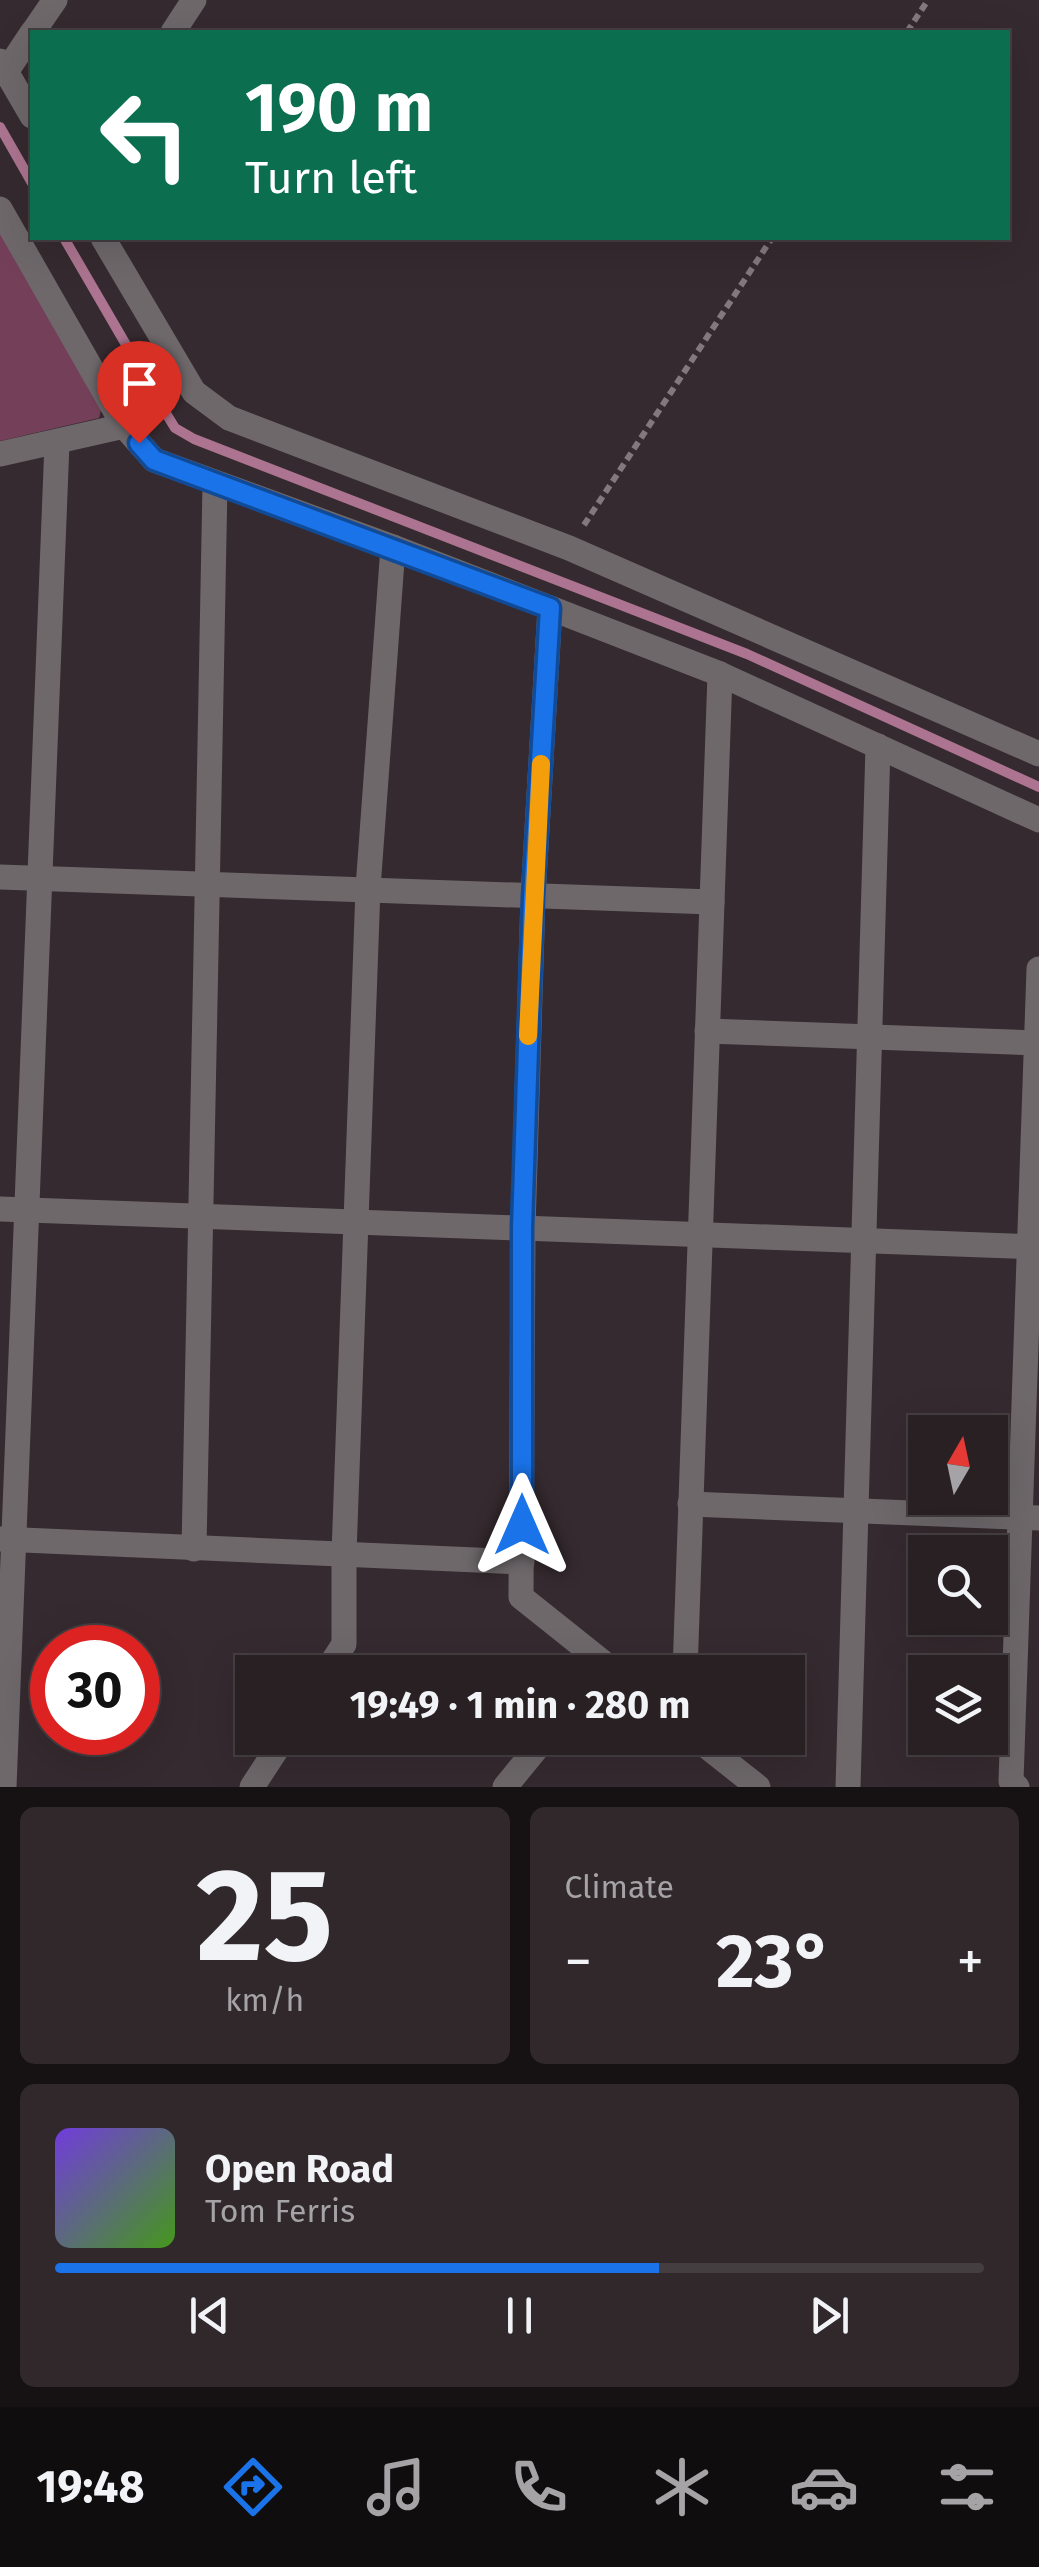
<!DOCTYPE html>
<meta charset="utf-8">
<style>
:root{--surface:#282023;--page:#30282b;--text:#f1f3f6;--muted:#a5a3a6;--line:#443e41;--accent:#1a73e8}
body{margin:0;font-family:"Fira Sans",sans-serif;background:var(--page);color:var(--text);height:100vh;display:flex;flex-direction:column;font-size:38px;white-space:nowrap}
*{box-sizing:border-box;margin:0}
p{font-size:32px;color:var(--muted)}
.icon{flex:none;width:55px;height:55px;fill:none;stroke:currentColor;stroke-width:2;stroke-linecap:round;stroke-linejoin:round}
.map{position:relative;height:1787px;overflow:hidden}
.drawer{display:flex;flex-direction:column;gap:20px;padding:20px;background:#161213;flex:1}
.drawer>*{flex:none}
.top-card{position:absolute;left:30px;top:30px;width:980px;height:210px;border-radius:0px;box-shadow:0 10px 40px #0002,0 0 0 2px var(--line);background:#0b6e4f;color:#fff;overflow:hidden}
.needle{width:65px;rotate:9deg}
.buttons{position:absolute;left:908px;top:1415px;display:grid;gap:20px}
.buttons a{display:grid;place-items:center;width:100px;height:100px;border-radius:0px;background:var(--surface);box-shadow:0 10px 40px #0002,0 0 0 2px var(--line);font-size:50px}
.speed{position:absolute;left:30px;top:1625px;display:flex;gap:20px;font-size:50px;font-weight:700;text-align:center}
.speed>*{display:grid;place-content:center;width:130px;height:130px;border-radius:50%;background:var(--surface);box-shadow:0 10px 40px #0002,0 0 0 2px var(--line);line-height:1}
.speed .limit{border:15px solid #d22;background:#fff;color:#111}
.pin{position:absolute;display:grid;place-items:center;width:85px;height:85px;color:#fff;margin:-102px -42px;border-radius:50% 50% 50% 0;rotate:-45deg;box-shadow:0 0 10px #0007}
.pin .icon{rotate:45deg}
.me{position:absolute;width:110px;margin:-55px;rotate:0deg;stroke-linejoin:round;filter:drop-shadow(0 0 8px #0008)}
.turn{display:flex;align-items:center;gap:35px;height:210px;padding:0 50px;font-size:45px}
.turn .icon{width:130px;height:130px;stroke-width:2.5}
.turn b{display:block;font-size:70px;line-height:85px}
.big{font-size:75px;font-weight:700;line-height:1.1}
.drawer .widget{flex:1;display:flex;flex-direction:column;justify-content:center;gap:15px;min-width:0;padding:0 35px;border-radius:15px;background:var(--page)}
.drawer .dial{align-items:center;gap:0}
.dial b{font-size:130px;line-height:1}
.song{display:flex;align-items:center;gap:30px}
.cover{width:120px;height:120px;border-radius:15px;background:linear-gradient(135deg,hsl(260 70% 55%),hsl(100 70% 35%))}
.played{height:10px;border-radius:5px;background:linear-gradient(90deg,var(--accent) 65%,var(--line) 65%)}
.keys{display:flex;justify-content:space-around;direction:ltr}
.heat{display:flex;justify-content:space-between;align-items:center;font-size:55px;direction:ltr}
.drawer .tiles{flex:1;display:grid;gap:20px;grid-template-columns:1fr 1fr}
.widget:last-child{grid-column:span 2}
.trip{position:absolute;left:235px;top:1655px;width:570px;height:100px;border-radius:0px;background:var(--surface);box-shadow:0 10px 40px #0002,0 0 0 2px var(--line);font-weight:700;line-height:100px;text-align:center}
.menu{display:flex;height:160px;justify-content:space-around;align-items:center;background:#100d0e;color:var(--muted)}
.menu .icon{width:70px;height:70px}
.menu .on{color:var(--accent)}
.menu b{font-size:45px;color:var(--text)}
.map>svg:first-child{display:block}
</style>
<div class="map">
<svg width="1039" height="1787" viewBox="0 0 1039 1787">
<rect width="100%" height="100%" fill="#352a2f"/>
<path fill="#744059" d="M0 232 102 406 99 418 0 441Z"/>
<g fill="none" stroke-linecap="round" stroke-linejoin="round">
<g stroke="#ac7490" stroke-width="10">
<path d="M0 127 32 183"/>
<path d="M64 238 164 410 175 428 194 439 747 654 1039 787"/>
</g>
<g stroke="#82797d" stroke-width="6" stroke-dasharray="8 5" stroke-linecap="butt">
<path d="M907 32 928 0"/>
<path d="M584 525 772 238"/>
</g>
<g stroke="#6e686b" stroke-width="25">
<path d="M33 32 55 0"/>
<path d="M173 32 194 0"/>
<path d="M0 61 32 116"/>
<path d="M6 72 32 33"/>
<path d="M0 209 124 426 154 460 393 547 720 674 1039 820"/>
<path d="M103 238 194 392 229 418 569 548 1039 754"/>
<path d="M0 454 124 426"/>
<path d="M550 608 533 897 523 1228 521 1597 615 1672"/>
<path d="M0 877 712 902"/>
<path d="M707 1031 1039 1043"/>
<path d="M0 1209 1039 1247"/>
<path d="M690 1504 1039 1518"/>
<path d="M0 1539 522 1562"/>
<path d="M194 1549C204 1194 206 839 215 484"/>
<path d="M326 1672 344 1644V1554L368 888 393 547"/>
<path d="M685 1672 720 674"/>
<path d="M696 1738 758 1787"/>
<path d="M4 1787 57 443"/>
<path d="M252 1787 284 1738"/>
<path d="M505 1787 545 1738"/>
<path d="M848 1787 878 746"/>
<path d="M1017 1787 1011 1781 1039 969"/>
</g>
</g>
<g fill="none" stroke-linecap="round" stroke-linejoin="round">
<g stroke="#114b97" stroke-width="25">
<path id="route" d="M139 443 154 460 550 608 533 897 522 1228V1525"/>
</g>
<use href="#route" stroke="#1a73e8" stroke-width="18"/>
<path stroke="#f59e0b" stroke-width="18" d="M528 1036 541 764"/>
</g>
</svg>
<div class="buttons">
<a><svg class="needle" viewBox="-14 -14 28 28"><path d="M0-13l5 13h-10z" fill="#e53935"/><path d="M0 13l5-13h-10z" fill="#a5a3a6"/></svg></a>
<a><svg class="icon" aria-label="search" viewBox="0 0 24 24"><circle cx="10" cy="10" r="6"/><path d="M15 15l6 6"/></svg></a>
<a><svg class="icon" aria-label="layers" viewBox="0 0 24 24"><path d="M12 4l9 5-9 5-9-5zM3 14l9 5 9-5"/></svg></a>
</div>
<div class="speed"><div class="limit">30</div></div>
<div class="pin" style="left:139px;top:443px;background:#d93025"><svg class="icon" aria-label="arrive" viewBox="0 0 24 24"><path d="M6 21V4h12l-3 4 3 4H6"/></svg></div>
<svg class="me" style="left:522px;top:1525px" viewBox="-20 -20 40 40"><path d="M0-17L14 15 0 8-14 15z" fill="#1a73e8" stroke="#fff" stroke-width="4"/></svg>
<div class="trip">19:49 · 1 min · 280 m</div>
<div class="top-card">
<div class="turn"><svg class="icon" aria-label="left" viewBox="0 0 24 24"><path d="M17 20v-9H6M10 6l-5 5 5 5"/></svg><div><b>190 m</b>Turn left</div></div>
</div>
</div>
<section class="drawer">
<div class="tiles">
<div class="widget dial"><b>25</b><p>km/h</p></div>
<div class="widget"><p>Climate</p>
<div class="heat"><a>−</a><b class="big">23°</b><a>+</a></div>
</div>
<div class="widget">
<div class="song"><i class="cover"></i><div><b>Open Road</b><p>Tom Ferris</p></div></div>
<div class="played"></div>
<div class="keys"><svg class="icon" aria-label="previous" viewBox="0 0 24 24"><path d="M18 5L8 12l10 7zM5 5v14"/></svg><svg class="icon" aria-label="pause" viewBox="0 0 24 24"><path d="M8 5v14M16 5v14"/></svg><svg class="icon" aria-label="next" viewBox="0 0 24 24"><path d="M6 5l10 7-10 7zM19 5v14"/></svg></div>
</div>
</div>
</section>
<nav class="menu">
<b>19:48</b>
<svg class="icon on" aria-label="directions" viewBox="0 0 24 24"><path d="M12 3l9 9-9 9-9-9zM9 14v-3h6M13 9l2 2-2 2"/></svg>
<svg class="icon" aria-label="music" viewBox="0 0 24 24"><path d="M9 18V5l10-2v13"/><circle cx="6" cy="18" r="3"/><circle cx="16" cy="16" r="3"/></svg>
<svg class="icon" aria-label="phone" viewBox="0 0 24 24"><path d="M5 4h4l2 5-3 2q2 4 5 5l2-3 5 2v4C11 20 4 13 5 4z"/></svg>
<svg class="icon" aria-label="climate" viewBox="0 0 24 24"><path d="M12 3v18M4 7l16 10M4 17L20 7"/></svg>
<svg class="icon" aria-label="car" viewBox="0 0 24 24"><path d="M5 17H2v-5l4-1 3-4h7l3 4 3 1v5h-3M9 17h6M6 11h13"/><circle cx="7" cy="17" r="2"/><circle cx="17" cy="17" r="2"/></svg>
<svg class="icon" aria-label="filters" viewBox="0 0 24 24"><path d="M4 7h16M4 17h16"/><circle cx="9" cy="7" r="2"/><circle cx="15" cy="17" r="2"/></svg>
</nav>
